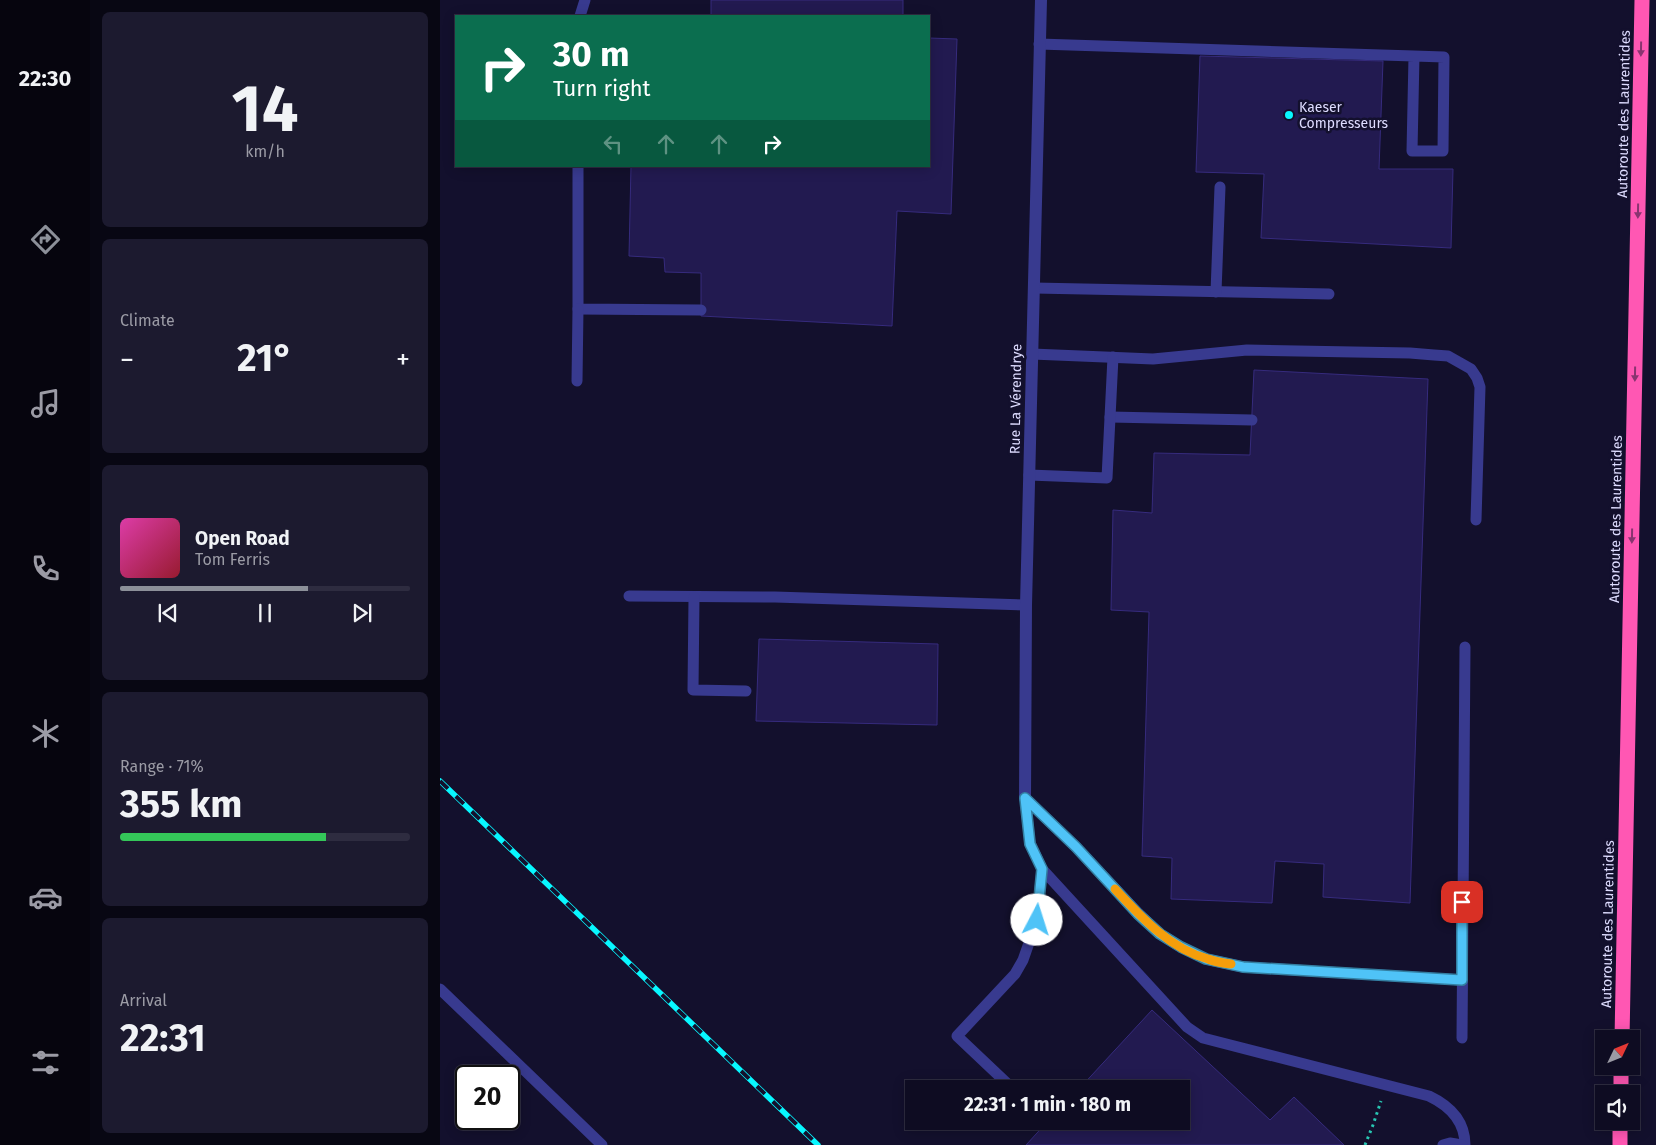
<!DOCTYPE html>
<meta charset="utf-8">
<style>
:root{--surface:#0e0c22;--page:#1c1a2f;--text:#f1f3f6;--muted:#9b9ba5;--line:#2e2c40;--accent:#8c9099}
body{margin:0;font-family:"Fira Sans",sans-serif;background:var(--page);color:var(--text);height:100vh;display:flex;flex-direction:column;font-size:19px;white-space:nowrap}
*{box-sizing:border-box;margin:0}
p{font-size:16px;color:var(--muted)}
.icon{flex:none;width:28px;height:28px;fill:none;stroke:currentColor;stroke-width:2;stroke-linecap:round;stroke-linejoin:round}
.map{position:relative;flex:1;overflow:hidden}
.details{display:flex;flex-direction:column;gap:12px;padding:12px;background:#080713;width:350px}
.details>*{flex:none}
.hud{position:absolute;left:15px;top:15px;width:475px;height:152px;border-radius:0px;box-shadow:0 2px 12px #0003,0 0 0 1px var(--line);background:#0b6e4f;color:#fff;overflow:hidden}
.needle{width:32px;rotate:47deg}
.tools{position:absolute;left:1155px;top:1030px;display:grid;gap:10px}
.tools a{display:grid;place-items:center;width:45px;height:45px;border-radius:0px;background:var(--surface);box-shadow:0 2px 12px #0003,0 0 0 1px var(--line);font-size:25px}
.speed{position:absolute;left:15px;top:1065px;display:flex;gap:10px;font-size:25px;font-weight:700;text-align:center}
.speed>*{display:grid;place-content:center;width:65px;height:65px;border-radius:50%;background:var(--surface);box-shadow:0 2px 12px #0003,0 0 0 1px var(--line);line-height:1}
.speed .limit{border:2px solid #111;border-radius:8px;background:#fff;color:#111}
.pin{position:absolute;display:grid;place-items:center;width:42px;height:42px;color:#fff;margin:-21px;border-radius:10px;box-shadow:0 2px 8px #0006}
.me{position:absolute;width:55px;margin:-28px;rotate:5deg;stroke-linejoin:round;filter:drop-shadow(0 0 4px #0008)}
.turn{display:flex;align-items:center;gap:18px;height:105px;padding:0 15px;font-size:22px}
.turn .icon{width:65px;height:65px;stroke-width:2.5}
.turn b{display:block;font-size:35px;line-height:42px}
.lanes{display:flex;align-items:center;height:48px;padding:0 15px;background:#0003;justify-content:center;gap:25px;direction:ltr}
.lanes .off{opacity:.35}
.big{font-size:38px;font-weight:700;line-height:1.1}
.details .card{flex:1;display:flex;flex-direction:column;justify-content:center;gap:8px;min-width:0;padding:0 18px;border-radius:8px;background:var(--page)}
.details .dial{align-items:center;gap:0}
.dial b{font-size:65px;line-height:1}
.song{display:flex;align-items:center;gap:15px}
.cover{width:60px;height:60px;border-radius:8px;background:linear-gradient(135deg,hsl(320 70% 55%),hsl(350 70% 35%))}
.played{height:5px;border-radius:2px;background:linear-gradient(90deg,var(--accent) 65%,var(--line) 65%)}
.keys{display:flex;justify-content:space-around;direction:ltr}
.heat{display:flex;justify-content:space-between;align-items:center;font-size:28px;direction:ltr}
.charge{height:8px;border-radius:4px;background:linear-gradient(90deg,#34c759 71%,var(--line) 0)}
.trip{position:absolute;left:465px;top:1080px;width:285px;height:50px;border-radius:0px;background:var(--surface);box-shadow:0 2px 12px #0003,0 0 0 1px var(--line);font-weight:700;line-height:50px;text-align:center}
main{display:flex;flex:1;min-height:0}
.menu{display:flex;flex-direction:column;width:90px;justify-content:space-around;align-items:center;background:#06050e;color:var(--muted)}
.menu .icon{width:35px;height:35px}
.menu .active{color:var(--accent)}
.menu b{font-size:22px;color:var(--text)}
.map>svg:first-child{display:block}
</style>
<main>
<nav class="menu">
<b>22:30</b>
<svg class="icon active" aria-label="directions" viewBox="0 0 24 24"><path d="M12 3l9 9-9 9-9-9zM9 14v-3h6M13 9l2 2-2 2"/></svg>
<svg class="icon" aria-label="music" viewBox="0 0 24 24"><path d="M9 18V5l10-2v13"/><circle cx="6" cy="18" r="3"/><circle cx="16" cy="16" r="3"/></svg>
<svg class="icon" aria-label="phone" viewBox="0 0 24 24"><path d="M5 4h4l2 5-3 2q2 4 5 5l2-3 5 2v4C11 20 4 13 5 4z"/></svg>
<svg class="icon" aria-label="climate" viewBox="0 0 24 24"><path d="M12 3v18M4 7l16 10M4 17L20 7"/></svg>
<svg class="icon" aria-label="car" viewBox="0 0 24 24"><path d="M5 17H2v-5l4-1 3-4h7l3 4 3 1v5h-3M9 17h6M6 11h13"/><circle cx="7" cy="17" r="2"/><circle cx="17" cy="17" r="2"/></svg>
<svg class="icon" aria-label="filters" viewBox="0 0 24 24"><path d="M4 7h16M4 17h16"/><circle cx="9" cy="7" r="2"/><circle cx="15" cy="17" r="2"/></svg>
</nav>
<section class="details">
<div class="card dial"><b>14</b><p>km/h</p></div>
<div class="card"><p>Climate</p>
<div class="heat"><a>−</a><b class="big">21°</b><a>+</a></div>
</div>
<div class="card">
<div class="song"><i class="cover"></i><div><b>Open Road</b><p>Tom Ferris</p></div></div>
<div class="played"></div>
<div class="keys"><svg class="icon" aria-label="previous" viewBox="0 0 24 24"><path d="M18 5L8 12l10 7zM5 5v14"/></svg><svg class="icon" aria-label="pause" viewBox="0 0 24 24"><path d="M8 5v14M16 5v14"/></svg><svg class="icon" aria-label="next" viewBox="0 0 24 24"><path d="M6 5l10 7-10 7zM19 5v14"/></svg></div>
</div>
<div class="card"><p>Range · 71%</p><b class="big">355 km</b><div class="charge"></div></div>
<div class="card"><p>Arrival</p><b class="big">22:31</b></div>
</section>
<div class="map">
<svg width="1216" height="1145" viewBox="0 0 1216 1145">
<rect width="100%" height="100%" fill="#13102d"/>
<g fill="#221a50" stroke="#362b7d">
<rect x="271" y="0" width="192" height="16"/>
<path d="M489 38 517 39 511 214 457 211 452 326 261 316V273L225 272 224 258 189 256 191 166H489Z"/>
<path d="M760 56 943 61 939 169H1013L1011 248 821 238 824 174 756 172Z"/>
<path d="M814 370 988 379 970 903 883 897 884 864 835 861 832 903 731 899 732 858 702 856 709 612 671 610 673 510 712 513 714 453 810 455Z"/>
<path d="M319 639 498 644 497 725 316 721Z"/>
<path d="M712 1010 830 1120 854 1097 904 1145H586L608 1121H741V1089H639Z"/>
</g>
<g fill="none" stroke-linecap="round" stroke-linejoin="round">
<path stroke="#28c7b3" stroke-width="3" stroke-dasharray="2.5 4" stroke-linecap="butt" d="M925 1145 933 1125 941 1101"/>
<g stroke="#383a8f" stroke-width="11">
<path d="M140 16 145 0"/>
<path d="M599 44 974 56 1004 57 1003 151H972L974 56"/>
<path d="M138 166V309L261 310"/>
<path d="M594 288 889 294"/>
<path d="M776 292 780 187"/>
<path d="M592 354 713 359 807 350 970 353 994 355 1008 356 1031 369 1037 378 1040 387 1036 520"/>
<path d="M137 381 138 309"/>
<path d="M670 417 812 420"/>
<path d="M589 475 667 478 673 357"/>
<path d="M189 596 335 597 586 605"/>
<path d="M254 597 253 690 306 691"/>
<path d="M585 798 590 843 602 869 747 1027 763 1038 989 1096C1010 1106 1025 1121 1025 1145"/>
<path d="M585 798 636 847 698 913 720 934 741 947 766 959 803 967 1022 980"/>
<path d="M0 989 162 1145"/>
<path d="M1022 1038 1025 647"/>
<path d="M573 1089 517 1036 575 974 583 960 597 920 602 869"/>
<path d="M607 1121 608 1122"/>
<path d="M1003 1145 1010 1143 1022 1145"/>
</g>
<path stroke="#383a8f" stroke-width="12" d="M585 798 586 605 601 0"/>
<g stroke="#ff57b3" stroke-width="15">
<path d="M1182 1039 1202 0"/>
<path d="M1181 1094V1066"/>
<path d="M1180 1145V1121"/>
</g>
<g stroke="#08f7ff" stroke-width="5.5">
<path id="rail" d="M0 781 378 1145"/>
</g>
<use href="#rail" stroke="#13102d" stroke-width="4" stroke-dasharray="11" stroke-linecap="butt"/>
</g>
<defs><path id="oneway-solid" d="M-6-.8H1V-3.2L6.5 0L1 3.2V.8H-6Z" transform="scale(1.25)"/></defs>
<g fill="#893470">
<use href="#oneway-solid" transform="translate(1201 49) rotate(91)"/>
<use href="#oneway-solid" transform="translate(1198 211) rotate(91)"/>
<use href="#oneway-solid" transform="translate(1195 374) rotate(91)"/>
<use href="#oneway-solid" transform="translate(1192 536) rotate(91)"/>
</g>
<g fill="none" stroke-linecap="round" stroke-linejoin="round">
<g stroke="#337fa1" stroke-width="12">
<path id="route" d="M597 920 602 869 590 844 585 798 636 847 698 914 720 934 741 947 766 959 803 967 1022 980V902"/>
</g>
<use href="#route" stroke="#4fc3f7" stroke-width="9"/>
<path stroke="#f59e0b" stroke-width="9" d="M675 889C701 917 730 949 768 959 775 962 783 963 791 964"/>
</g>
<circle fill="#08f7ff" stroke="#13102d" stroke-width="2" cx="849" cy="115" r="5"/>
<g text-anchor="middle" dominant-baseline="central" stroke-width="5" stroke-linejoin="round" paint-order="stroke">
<g font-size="14" fill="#dedcff" stroke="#13102d" text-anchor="start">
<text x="859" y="107">Kaeser<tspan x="859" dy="16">Compresseurs</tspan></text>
</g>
<g font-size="14" fill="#dedcff" stroke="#13102d">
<text transform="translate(1184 114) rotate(-89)">Autoroute des Laurentides</text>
<text transform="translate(576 399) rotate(-89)">Rue La Vérendrye</text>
<text transform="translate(1176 519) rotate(-89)">Autoroute des Laurentides</text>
<text transform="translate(1168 924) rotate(-89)">Autoroute des Laurentides</text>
</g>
</g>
</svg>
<div class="tools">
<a><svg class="needle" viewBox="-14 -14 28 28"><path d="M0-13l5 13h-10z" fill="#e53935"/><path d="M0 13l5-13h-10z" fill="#9b9ba5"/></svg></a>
<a><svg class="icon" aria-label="sound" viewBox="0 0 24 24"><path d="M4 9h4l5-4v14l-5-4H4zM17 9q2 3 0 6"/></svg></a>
</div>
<div class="speed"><div class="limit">20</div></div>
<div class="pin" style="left:1022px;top:902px;background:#d93025"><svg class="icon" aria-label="arrive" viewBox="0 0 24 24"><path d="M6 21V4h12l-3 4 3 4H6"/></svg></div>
<svg class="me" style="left:597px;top:920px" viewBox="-20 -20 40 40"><circle r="19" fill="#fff"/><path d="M0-13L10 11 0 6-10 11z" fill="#4fc3f7"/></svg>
<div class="trip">22:31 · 1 min · 180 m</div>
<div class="hud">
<div class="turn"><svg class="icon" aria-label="right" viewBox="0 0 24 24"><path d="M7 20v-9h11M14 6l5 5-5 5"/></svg><div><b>30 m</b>Turn right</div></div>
<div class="lanes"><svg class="icon off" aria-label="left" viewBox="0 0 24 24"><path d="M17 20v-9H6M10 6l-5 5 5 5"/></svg><svg class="icon off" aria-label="ahead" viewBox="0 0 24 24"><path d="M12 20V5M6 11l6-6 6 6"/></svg><svg class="icon off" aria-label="ahead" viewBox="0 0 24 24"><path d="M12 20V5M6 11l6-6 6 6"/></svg><svg class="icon" aria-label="right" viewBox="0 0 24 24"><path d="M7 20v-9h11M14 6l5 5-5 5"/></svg></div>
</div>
</div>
</main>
